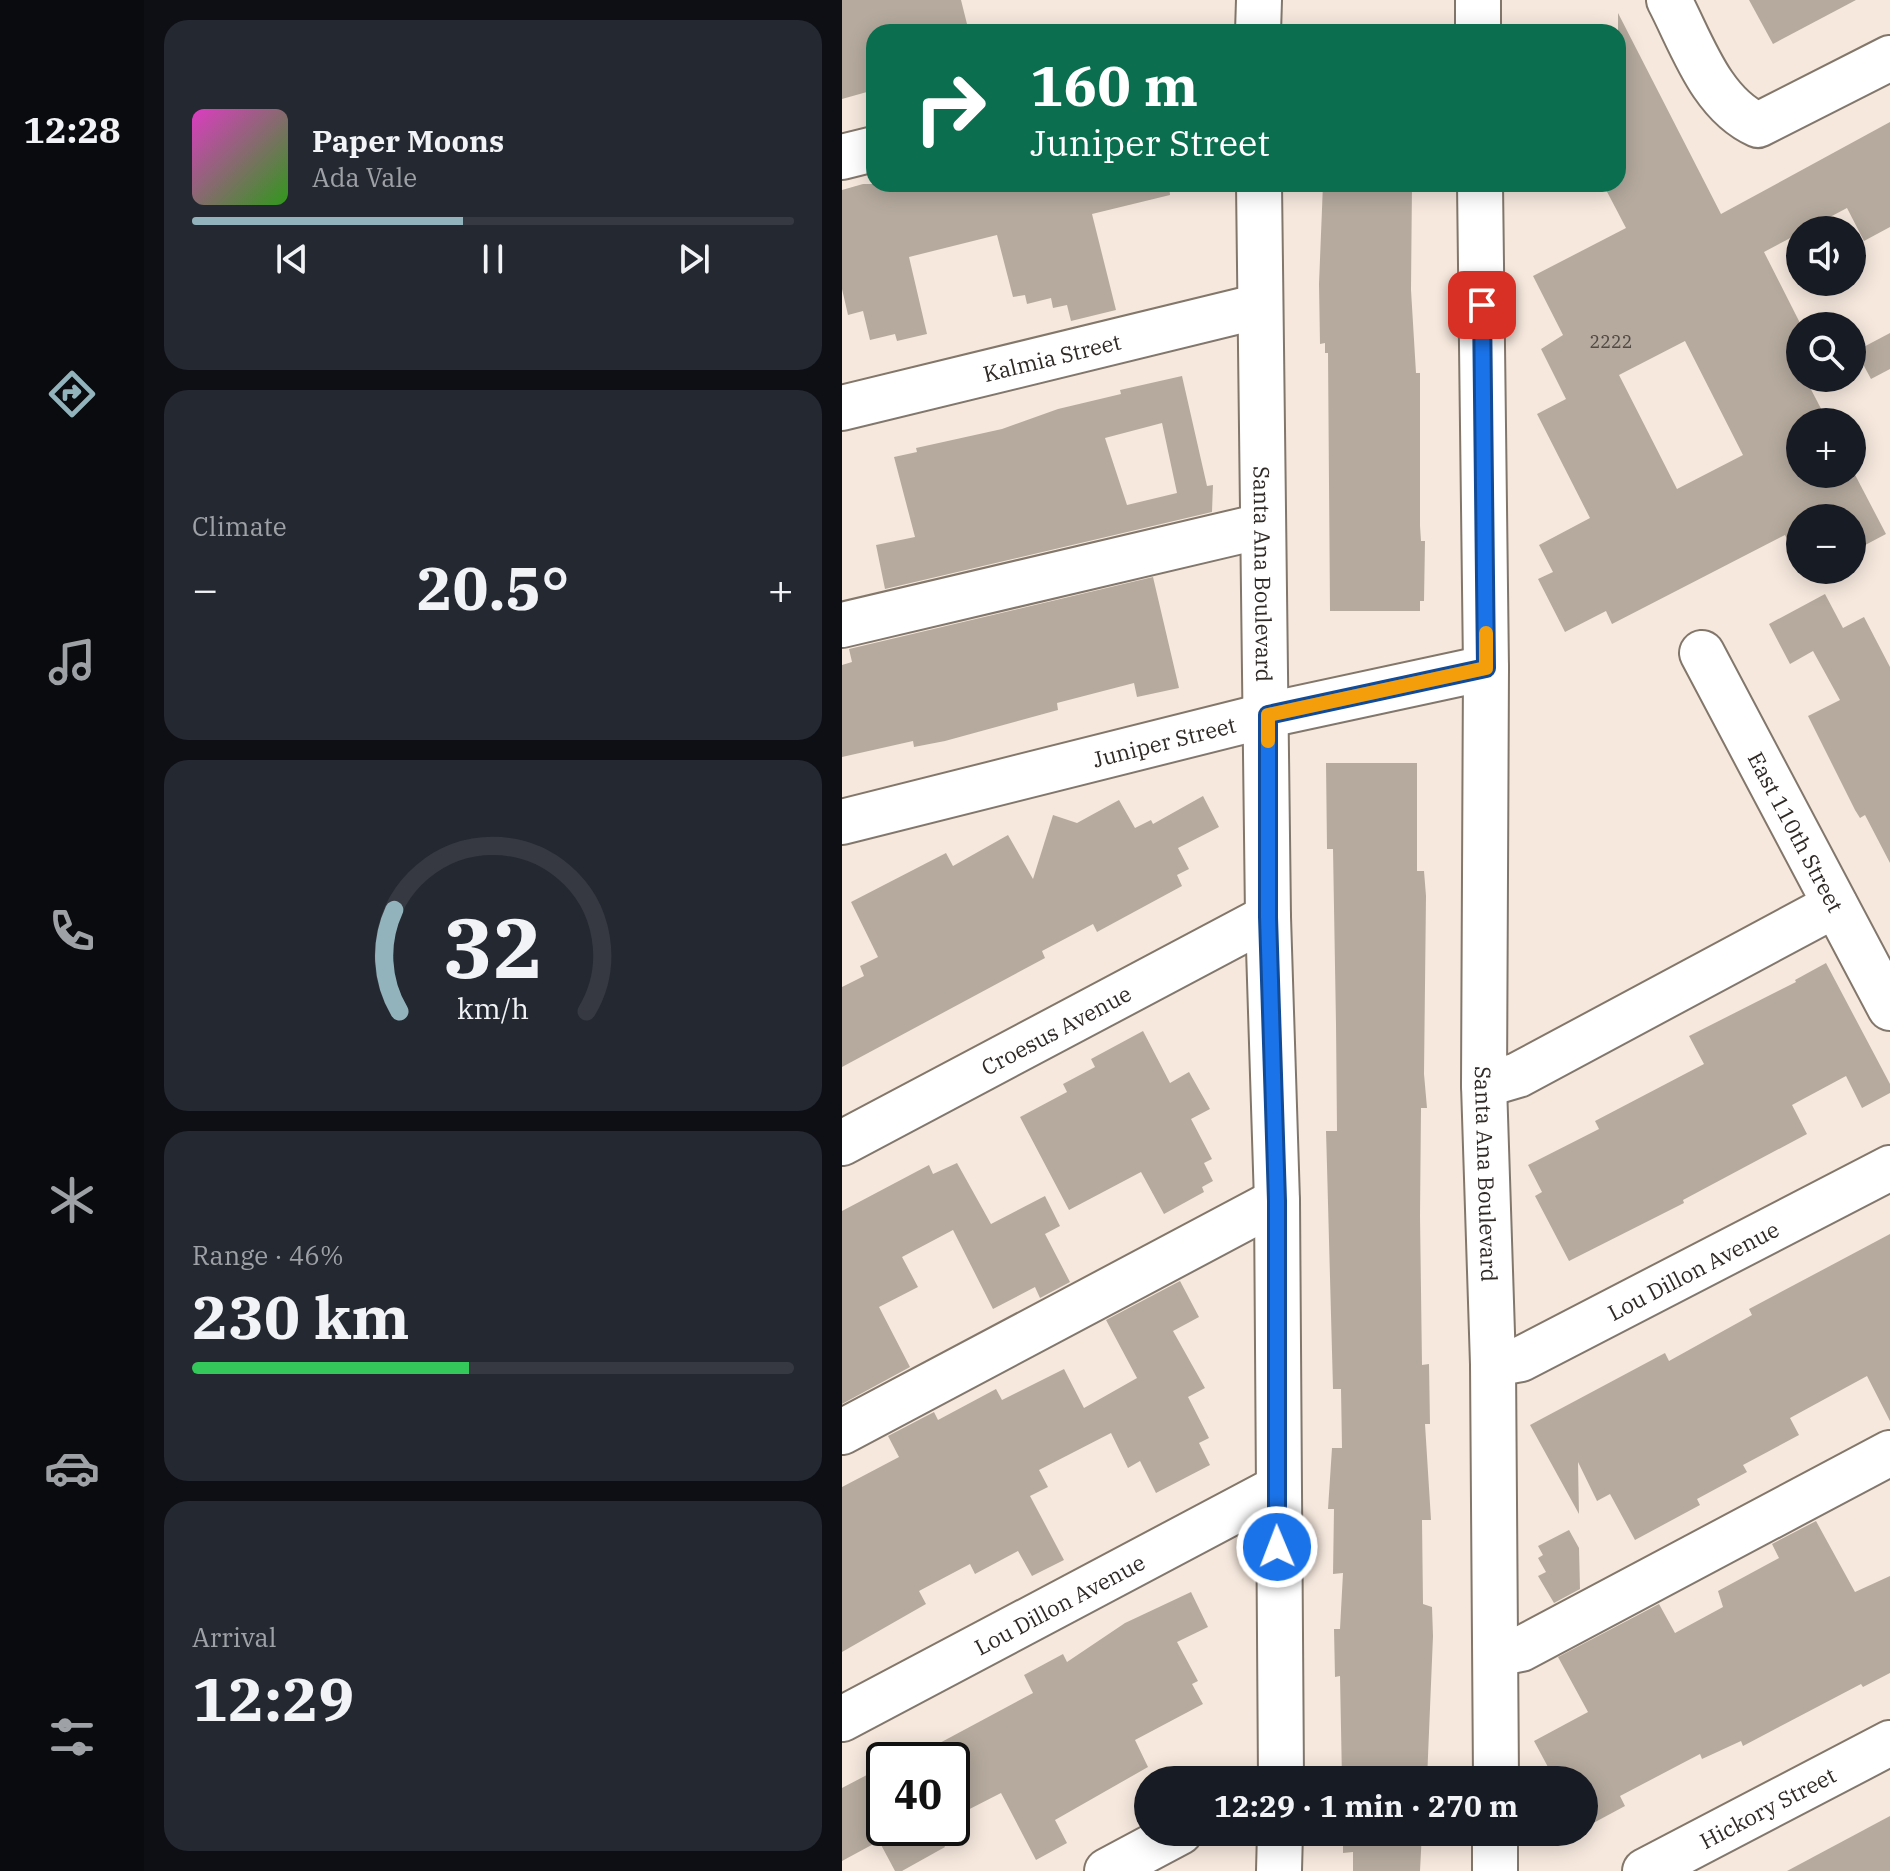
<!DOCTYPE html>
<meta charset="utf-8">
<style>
:root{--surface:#171b24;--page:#242831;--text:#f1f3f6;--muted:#9ea1a6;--line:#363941;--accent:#92b3bc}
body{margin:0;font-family:"IBM Plex Serif",serif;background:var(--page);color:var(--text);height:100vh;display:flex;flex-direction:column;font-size:30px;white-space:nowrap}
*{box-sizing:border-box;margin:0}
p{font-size:26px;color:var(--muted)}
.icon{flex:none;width:44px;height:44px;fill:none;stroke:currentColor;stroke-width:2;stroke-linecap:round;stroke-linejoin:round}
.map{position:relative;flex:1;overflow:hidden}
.sheet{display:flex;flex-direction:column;gap:20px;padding:20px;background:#0d0f14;width:698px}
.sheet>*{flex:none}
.top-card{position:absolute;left:24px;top:24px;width:760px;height:168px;border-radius:24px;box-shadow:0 4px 20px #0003;background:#0b6e4f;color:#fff;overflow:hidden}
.fabs{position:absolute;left:944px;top:216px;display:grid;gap:16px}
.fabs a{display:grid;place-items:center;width:80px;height:80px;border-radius:50%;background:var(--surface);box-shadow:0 4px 20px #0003;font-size:40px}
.speed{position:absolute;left:24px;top:1742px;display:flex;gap:16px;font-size:40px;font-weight:700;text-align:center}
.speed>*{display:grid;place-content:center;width:104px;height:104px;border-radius:50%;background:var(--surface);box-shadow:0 4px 20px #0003;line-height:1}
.speed .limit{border:4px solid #111;border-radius:12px;background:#fff;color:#111}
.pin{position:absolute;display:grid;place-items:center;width:68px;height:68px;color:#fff;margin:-34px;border-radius:16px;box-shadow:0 4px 12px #0006}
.me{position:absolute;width:88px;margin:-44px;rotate:359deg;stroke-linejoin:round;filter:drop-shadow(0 0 6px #0008)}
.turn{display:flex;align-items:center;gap:28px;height:168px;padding:0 32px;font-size:36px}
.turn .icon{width:104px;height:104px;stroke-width:2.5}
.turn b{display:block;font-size:56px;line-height:68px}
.big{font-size:60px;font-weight:700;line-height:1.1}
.sheet .widget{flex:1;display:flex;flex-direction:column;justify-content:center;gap:12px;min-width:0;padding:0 28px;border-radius:24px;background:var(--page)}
.sheet .dial{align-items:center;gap:0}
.dial svg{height:208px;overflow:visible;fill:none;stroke:var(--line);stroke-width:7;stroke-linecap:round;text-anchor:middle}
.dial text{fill:var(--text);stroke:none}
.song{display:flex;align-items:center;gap:24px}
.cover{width:96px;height:96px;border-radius:12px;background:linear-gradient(135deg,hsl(310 70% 55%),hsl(110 70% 35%))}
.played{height:8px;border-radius:4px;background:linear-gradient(90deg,var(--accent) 45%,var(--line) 45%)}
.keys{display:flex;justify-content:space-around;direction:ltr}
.heat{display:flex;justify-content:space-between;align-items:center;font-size:44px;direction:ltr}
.charge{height:12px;border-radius:6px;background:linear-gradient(90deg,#34c759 46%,var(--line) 0)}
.trip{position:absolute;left:292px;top:1766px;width:464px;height:80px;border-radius:40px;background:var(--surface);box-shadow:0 4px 20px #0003;font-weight:700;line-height:80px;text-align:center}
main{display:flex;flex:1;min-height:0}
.tab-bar{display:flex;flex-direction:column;width:144px;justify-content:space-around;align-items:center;background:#090b0e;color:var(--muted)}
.tab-bar .icon{width:56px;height:56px}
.tab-bar .selected{color:var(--accent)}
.tab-bar b{font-size:36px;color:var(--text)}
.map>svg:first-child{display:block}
</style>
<main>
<nav class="tab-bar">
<b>12:28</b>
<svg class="icon selected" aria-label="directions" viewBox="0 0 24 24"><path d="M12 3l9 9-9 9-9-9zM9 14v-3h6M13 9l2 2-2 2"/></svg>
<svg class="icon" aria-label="music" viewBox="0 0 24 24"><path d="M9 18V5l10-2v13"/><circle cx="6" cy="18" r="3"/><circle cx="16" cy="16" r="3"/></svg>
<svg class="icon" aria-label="phone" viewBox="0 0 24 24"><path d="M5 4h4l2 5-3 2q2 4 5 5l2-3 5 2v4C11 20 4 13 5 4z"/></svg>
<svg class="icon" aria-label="climate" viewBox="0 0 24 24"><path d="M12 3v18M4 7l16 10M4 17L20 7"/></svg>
<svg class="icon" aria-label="car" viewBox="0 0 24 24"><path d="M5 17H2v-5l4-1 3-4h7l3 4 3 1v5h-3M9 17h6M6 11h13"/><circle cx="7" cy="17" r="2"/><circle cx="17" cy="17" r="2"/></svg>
<svg class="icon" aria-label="filters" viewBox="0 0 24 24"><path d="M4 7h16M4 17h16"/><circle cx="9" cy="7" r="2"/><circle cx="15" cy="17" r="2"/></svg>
</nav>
<section class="sheet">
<div class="widget">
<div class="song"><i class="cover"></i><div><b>Paper Moons</b><p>Ada Vale</p></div></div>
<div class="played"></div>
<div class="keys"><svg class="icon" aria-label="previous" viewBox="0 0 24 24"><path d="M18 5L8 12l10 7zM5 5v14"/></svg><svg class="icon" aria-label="pause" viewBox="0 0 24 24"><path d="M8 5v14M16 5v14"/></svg><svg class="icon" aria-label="next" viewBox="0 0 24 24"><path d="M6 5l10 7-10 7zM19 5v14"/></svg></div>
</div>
<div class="widget"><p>Climate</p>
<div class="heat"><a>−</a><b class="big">20.5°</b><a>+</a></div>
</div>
<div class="widget dial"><svg viewBox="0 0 100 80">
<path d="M14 69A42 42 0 1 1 86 69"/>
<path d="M14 69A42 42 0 0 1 12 30" stroke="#92b3bc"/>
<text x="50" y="56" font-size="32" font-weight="700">32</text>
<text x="50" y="72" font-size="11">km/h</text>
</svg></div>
<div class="widget"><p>Range · 46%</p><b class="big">230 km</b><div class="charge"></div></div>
<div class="widget"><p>Arrival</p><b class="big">12:29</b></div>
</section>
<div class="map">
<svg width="1048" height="1871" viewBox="0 0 1048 1871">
<rect width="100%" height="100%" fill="#f6e8dd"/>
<g fill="#b6aa9e" fill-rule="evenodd">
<path d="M0 0H119L127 32H32V90L0 99Z"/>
<path d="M907 0H1014L931 44Z"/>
<path d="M776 13 879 214 1048 122V227L1022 241 1005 208 922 252 958 323V339L946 345 958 368V378H963L986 422H958V474H1010V469L1044 534 1010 552V518H958V565L943 535 770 624 764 611 723 632 696 579 711 572 697 545 748 518 695 414 724 399 699 349 721 335 691 276 784 228 761 184H776ZM843 341 901 455 835 489 777 375Z"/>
<path d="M21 184H327L328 195 250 214 274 310 229 321 225 305 211 308 209 298 185 304 183 295 171 297 155 235 67 257 85 334 55 341 53 334 28 340 21 311 6 315 0 289V190Z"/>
<path d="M481 184H570L569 290 574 373H578V526L579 541H583L582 601H578V611H488L486 353H483V343L478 344 477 284Z"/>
<path d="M1048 333V369L1029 379 1014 351Z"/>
<path d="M340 376 365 486 371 485 370 512 43 589 34 545 73 537 52 457 75 452 74 448 160 429 216 409 279 394 278 390ZM320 423 335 493 285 505 263 438Z"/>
<path d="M311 577 337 688 295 697 292 683 215 703 216 710 103 741 72 747 71 741 0 757V665L10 662 7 649Z"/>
<path d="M983 594 1001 628 1022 617 1048 667V863L1023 815 1018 818 1013 810 966 716 998 700 971 651 948 664 927 624Z"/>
<path d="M484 763H575V871H582L584 896 582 1074 585 1108H579L578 1216 580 1365 587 1364 588 1424H583L589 1520H580L581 1604 590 1607 591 1636 585 1780H500L498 1676 493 1677 492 1629H498L501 1573 491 1574 492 1509H486L490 1448H500L499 1389H491L485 1166 484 1131H495L494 1024 491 849H485Z"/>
<path d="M361 796 377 827 336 848 347 869 335 875 340 886 255 932 251 924 200 951 203 958 0 1067V987L22 976 18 966 36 957 9 902 104 853 111 866 166 835 191 879 211 815 235 823 277 800 293 828 309 820 311 824Z"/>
<path d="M984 963 1048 1084V1093L1020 1108 1004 1076 950 1105 965 1134 841 1200 842 1203 727 1261 693 1196 700 1192 686 1165 757 1129 753 1121 862 1064 847 1036 954 982 953 980Z"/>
<path d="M301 1031 328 1083 347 1072 368 1109 349 1119 370 1159 362 1163 371 1181 360 1187 362 1192 322 1214 299 1172 227 1210 178 1117 225 1092 221 1084 253 1067 249 1059Z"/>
<path d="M115 1163 149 1224 203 1196 218 1226 203 1234 228 1282 198 1298 193 1287 151 1309 111 1230 60 1257 76 1287 37 1307 68 1367 0 1404V1211L87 1165 91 1174Z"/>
<path d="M1048 1234V1421L1025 1376 948 1418 957 1435 901 1465 905 1472 855 1499 858 1505 793 1540 768 1494 755 1501 736 1462 737 1514 688 1425 823 1353 827 1361 910 1315 907 1309Z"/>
<path d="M338 1281 357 1317 331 1331 363 1388 346 1397 367 1438 357 1443 368 1465 314 1493 298 1461 286 1468 269 1433 197 1470 206 1487 188 1496 222 1560 190 1576 176 1551 133 1574 128 1564 77 1591 84 1604 0 1652V1487L57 1457 46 1436 92 1412 96 1420 154 1389 160 1400 222 1369 242 1408 295 1378 264 1320Z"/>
<path d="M974 1521 1013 1592 1048 1576V1673L1021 1687 1019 1684 901 1746 899 1741 860 1759 858 1754 778 1796 783 1806 742 1828V1780H713L692 1741 746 1712 716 1657 817 1604 833 1633 881 1607 876 1591 937 1558 930 1544Z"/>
<path d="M727 1530 737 1548 738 1589 712 1603 696 1576 704 1572 696 1558 701 1555 696 1546Z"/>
<path d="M349 1592 366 1627 335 1642 356 1681 350 1684 361 1704 293 1740 306 1767 213 1820 225 1843 194 1860 159 1793 110 1818V1760H66L191 1693 182 1675 221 1654 225 1662 283 1623Z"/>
<path d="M42 1766V1828H93L103 1847 60 1871H53L37 1841 0 1861V1788Z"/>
<path d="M1048 1816V1871H945Z"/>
<path d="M501 1832H580L578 1871H511V1852L501 1853Z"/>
</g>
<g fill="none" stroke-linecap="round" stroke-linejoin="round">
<g stroke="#83776c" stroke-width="48">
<g id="minor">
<path d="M636 0V32"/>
<path d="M827 0C850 44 869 104 916 125L1048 58"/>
<path d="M416 32 417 0"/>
<path d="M0 157 32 149"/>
<path id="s1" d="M417 184 426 917 435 1201 439 1780"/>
<path id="s2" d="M638 184 644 668 642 1085 651 1364 654 1780"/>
<path id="s3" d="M0 408 418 306"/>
<path d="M0 625 420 526"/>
<path id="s4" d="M860 653 1048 1008"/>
<path id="s5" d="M0 822 426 715 644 668"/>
<path d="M642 1085 676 1075 993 905"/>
<path id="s6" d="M0 1143 426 917"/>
<path id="s7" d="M651 1364 679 1359 1048 1168"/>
<path d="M0 1432 435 1201"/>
<path d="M654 1654 679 1649 1048 1453"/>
<path id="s8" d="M0 1719 434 1489"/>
<path d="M265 1871 338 1832"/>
<path d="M437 1871 438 1832"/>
<path d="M653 1871V1832"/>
<path id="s9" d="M803 1871 1048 1743"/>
</g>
</g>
<use href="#minor" stroke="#fff" stroke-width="44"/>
</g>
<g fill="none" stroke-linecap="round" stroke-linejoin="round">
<g stroke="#114b97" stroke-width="20">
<path id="route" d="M435 1547V1201L426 917V715L644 668 640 305"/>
</g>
<use href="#route" stroke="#1a73e8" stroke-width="14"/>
<path stroke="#f59e0b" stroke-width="14" d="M426 741V715L644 668V633"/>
</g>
<g text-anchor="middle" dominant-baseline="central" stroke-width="6" stroke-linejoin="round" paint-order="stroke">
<g font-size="18" fill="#514a44">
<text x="769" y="341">2222</text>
</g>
<g font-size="22" fill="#2f2a26" stroke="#fff7f0">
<text stroke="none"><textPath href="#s3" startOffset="216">Kalmia Street</textPath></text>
<text stroke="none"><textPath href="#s1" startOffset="390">Santa Ana Boulevard</textPath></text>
<text stroke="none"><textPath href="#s5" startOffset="332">Juniper Street</textPath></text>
<text stroke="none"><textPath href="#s4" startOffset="202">East 110th Street</textPath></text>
<text stroke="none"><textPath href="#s6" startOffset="242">Croesus Avenue</textPath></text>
<text stroke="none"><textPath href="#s2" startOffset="990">Santa Ana Boulevard</textPath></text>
<text stroke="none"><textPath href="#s7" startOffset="222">Lou Dillon Avenue</textPath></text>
<text stroke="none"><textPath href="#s8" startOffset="246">Lou Dillon Avenue</textPath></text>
<text stroke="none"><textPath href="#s9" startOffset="138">Hickory Street</textPath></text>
</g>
</g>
</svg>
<div class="fabs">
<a><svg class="icon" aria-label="sound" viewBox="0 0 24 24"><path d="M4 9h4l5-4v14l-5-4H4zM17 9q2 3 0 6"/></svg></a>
<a><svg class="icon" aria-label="search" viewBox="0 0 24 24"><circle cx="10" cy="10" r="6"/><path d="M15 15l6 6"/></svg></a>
<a>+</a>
<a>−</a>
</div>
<div class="speed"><div class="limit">40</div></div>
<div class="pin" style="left:640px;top:305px;background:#d93025"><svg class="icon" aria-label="arrive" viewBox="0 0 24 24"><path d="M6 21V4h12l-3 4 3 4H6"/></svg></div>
<svg class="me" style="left:435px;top:1547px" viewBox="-20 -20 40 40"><circle r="17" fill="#1a73e8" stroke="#fff" stroke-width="3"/><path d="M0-11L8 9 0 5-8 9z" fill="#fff"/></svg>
<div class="trip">12:29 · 1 min · 270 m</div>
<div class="top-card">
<div class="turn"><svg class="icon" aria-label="right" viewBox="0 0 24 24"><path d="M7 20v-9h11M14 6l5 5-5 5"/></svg><div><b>160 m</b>Juniper Street</div></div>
</div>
</div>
</main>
